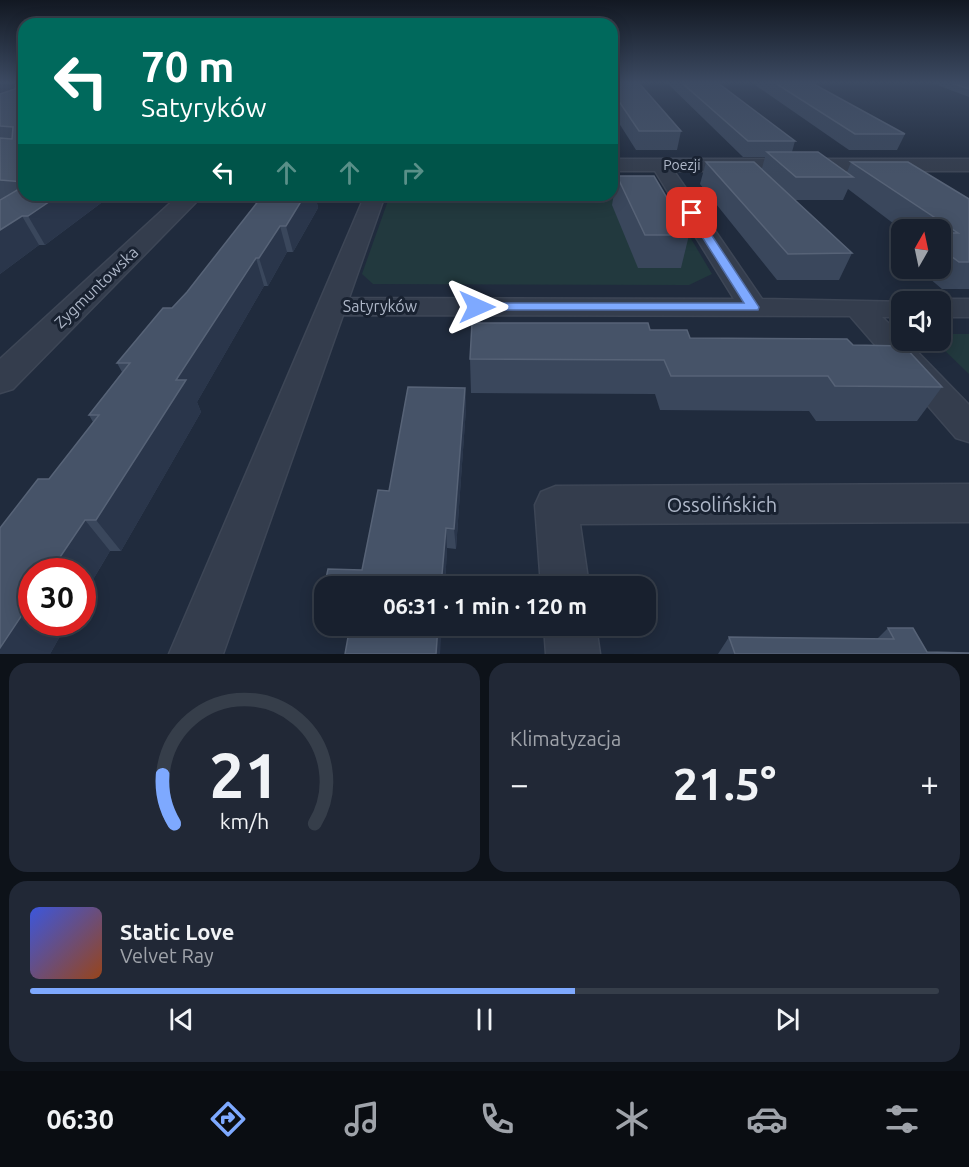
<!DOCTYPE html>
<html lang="pl">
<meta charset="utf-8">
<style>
:root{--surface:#18202e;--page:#212836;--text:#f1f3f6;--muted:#9fa3aa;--line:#363e4a;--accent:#7ea9ff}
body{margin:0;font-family:Ubuntu,sans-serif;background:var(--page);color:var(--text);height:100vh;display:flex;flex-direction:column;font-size:22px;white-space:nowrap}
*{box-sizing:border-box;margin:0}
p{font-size:20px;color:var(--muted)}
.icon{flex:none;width:33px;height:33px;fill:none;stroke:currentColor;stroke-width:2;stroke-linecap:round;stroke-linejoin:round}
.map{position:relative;height:654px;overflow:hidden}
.side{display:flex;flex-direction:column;gap:9px;padding:9px;background:#0d1219;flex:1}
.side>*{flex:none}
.hud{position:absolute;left:18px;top:18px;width:600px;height:183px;border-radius:18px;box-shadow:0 3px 15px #0003,0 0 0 2px var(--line);background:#00695c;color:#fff;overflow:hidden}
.needle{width:39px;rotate:9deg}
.buttons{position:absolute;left:891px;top:219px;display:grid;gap:12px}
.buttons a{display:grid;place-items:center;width:60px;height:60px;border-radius:12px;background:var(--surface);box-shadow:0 3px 15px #0003,0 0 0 2px var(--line);font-size:30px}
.speed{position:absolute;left:18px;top:558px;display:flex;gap:12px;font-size:30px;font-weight:700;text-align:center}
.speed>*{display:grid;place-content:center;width:78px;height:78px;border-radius:50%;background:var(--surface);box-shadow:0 3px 15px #0003,0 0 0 2px var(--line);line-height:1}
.speed .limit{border:9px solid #d22;background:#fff;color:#111}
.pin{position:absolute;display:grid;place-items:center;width:51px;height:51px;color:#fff;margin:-26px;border-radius:12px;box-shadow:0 3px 9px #0006}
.me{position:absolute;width:66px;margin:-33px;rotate:90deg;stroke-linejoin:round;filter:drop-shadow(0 0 4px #0008)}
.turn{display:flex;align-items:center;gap:21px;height:126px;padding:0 24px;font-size:27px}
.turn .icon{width:78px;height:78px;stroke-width:2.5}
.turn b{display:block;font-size:42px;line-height:51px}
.lanes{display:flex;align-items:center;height:57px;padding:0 24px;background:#0003;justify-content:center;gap:30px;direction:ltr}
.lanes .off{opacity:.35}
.big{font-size:45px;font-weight:600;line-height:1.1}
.side .card{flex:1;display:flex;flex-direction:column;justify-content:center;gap:9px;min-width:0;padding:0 21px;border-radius:18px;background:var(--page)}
.side .dial{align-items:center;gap:0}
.dial svg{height:156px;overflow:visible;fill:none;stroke:var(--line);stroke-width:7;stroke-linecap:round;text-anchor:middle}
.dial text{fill:var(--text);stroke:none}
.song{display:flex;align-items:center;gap:18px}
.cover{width:72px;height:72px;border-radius:9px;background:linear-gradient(135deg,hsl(230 70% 55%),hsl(20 70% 35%))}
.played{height:6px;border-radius:3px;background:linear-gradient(90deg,var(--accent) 60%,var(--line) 60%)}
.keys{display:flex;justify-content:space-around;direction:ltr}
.heat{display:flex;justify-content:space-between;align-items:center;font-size:33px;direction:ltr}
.side .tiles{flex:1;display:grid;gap:9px;grid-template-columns:1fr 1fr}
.card:last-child{grid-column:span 2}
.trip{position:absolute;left:314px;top:576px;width:342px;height:60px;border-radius:18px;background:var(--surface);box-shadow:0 3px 15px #0003,0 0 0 2px var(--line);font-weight:600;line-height:60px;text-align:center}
.dock{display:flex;height:96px;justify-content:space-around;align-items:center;background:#0a0d12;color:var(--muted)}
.dock .icon{width:42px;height:42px}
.dock .active{color:var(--accent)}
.dock b{font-size:27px;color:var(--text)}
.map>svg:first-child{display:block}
</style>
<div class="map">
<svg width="969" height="654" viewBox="0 0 969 654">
<rect width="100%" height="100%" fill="#202b3d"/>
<g fill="#22393e">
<path d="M612 177 665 195 712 274 689 285 373 284 362 274 390 195H612Z"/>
<path d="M941 334H969V374L935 341 940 340Z"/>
</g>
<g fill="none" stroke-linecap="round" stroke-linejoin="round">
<g stroke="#3d4656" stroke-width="3">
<g id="minor">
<path d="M612 159H969V171H674L762 299 910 302H902V317H882L902 336V340H906L969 405V442L956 438 850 316 343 315 223 654H169L365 195H385L349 298 734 299 655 171H612Z"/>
<path d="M940 299H969V317H940V302H932Z"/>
<path d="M969 484V522L580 524 589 586H541L535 505 541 492 556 486Z"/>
<path d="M544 626H596L600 654H546Z"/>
</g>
</g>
<g stroke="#3d4656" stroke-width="3">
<path id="tertiary" d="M179 195H203L13 389 0 393V359Z"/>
</g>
<use href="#minor" fill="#343d4d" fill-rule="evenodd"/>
<use href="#tertiary" fill="#343d4d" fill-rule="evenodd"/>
</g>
<g fill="#3a475c">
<path d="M0 83H24V195L105 200 45 245H39L0 274Z"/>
<path d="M612 83 681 131 677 150H636L612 112Z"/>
<path d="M667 83H718L795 141 792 152 847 172 851 162 969 199V289H942L917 268H940V230H902L848 189 843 200H795L852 253 839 280H777L700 184 706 162 762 168 765 157H743Z"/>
<path d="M756 83H812L905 134 897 150H849L755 85Z"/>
<path d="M932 83H969V97Z"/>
<path d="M617 176 689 235 681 268H638L612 205Z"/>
<path d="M263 195 317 203 318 208 293 252H287L268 286H264L197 402 201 412 121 551H110L82 598V572L32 622H68L50 654H0L49 479 93 422 89 415 122 372 117 363 172 308 187 292Z"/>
<path d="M650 330 690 338 853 345 942 387 917 421H816L809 411 660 410 655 394 471 393 470 359Z"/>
<path d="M408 387 465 388 466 408 456 549 447 548 445 586H324V595L323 592 328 569 362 570 378 490 389 491Z"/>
<path d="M888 628 927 652 969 654H718L729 637 877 639Z"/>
</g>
<g fill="#2a364b">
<path d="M0 83H16L23 97 0 106Z"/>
<path d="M35 195H103L105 200 45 245 28 216Z"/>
<path d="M305 195H321L317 203 318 208 293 252 286 226Z"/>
<path d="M22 216 39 245 0 274V230Z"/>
<path d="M280 226 287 252 268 286 259 258Z"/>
<path d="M256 258 264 286 197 402 201 412 121 551 96 520 176 380Z"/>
<path d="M465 388 466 408 456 549 454 529Z"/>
<path d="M85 520 110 551 82 598V572H50Z"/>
<path d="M446 528 447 548 445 586H441Z"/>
<path d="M32 600V622H68L50 654H0V648Z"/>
<path d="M438 626H442L440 654H436Z"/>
</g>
<g fill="#465368" stroke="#576377" stroke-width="1.5">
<path d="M16 83H24V182L0 180V138L12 139 13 127 0 126V94L15 89Z"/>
<path d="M612 83H639L681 131H639L612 91Z"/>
<path d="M682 83H718L795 141H748Z"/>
<path d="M775 83H812L905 134H855Z"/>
<path d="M952 83H969V89Z"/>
<path d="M767 152H818L853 177H796Z"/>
<path d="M706 162H754L852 253 788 254Z"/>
<path d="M851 162H908L969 199V262H959L940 248V233H958Z"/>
<path d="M617 176H654L689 235H645Z"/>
<path d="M24 186V195H59L28 216H22L0 230V200Z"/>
<path d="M263 195H305L286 226H280L259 258H256L176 380H186L96 520H85L50 572H32V600L0 648V528L38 479H49L99 415H89L130 363H117L163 308H172L187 292Z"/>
<path d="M472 323H648L650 330H687L690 338 847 339 853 345 904 346 942 387 835 386 828 376H671L664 360 470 359Z"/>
<path d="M408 387 465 388 454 529 446 528 441 586H324V592H323L328 569 362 570 378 490 389 491Z"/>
<path d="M350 626H438L436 654H345Z"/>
<path d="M888 628H913L927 652 969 653V654H735L729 637 894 639Z"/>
</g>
<linearGradient id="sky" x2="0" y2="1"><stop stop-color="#121822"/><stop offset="0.47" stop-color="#3c4a62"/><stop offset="1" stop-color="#3c4a62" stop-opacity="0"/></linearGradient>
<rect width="969" height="175" fill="url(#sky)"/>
<path fill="#7ea9ff" stroke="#526ea6" stroke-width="1.5" d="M688 210H695L759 307 758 310H477L471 307 477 303H744L687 213Z"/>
<g text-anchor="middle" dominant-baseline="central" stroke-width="6" stroke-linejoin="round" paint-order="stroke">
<g font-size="14" fill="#afb8c9" stroke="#192231">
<text x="682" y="165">Poezji</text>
</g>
<g font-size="16" fill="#afb8c9" stroke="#192231">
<text transform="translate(96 287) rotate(-44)">Zygmuntowska</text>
<text x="380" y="306">Satyryków</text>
</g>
<g font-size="20" fill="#afb8c9" stroke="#192231">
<text x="722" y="504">Ossolińskich</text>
</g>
</g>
</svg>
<div class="buttons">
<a><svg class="needle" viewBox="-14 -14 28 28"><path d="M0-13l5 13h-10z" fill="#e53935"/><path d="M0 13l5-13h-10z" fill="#9fa3aa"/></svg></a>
<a><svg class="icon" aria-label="sound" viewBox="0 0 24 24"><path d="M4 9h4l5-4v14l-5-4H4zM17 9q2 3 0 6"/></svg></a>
</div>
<div class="speed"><div class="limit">30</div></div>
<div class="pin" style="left:692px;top:213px;background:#d93025"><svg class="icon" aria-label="arrive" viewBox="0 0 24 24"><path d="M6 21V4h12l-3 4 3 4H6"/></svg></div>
<svg class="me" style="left:477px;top:307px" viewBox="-20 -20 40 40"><path d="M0-17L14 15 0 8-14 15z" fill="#7ea9ff" stroke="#fff" stroke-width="4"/></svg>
<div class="trip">06:31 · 1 min · 120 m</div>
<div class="hud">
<div class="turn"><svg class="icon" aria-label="left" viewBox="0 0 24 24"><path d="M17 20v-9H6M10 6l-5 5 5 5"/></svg><div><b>70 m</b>Satyryków</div></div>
<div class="lanes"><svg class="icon" aria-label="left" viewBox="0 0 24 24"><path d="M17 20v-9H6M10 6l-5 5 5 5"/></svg><svg class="icon off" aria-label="ahead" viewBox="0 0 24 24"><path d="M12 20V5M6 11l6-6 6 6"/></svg><svg class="icon off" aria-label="ahead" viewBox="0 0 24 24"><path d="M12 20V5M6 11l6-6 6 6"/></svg><svg class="icon off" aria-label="right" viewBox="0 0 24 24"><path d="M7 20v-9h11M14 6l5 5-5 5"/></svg></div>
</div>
</div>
<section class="side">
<div class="tiles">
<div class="card dial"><svg viewBox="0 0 100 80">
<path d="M14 69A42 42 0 1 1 86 69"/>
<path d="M14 69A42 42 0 0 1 8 44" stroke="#7ea9ff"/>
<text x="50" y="56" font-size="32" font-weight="700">21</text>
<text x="50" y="72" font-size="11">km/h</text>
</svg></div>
<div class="card"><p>Klimatyzacja</p>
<div class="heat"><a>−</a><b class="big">21.5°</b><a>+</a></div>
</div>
<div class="card">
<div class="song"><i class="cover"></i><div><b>Static Love</b><p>Velvet Ray</p></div></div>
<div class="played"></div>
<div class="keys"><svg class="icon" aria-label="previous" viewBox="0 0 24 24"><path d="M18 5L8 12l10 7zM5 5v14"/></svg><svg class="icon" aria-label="pause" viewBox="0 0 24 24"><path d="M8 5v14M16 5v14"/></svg><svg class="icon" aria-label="next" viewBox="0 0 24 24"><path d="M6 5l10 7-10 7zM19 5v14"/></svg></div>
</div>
</div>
</section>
<nav class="dock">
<b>06:30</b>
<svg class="icon active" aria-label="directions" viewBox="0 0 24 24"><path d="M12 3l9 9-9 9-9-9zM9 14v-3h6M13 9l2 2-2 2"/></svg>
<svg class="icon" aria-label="music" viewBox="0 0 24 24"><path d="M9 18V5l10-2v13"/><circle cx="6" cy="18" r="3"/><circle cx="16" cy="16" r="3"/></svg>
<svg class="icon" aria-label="phone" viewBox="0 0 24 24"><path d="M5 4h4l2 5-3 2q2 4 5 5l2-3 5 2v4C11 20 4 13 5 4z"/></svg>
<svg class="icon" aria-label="climate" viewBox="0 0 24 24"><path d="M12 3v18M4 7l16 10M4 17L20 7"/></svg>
<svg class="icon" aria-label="car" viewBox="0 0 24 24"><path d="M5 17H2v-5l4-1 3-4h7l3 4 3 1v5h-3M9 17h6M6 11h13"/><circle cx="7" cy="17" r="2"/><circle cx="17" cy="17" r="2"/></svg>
<svg class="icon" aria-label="filters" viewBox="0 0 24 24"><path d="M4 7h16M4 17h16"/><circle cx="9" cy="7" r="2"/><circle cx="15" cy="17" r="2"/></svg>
</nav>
